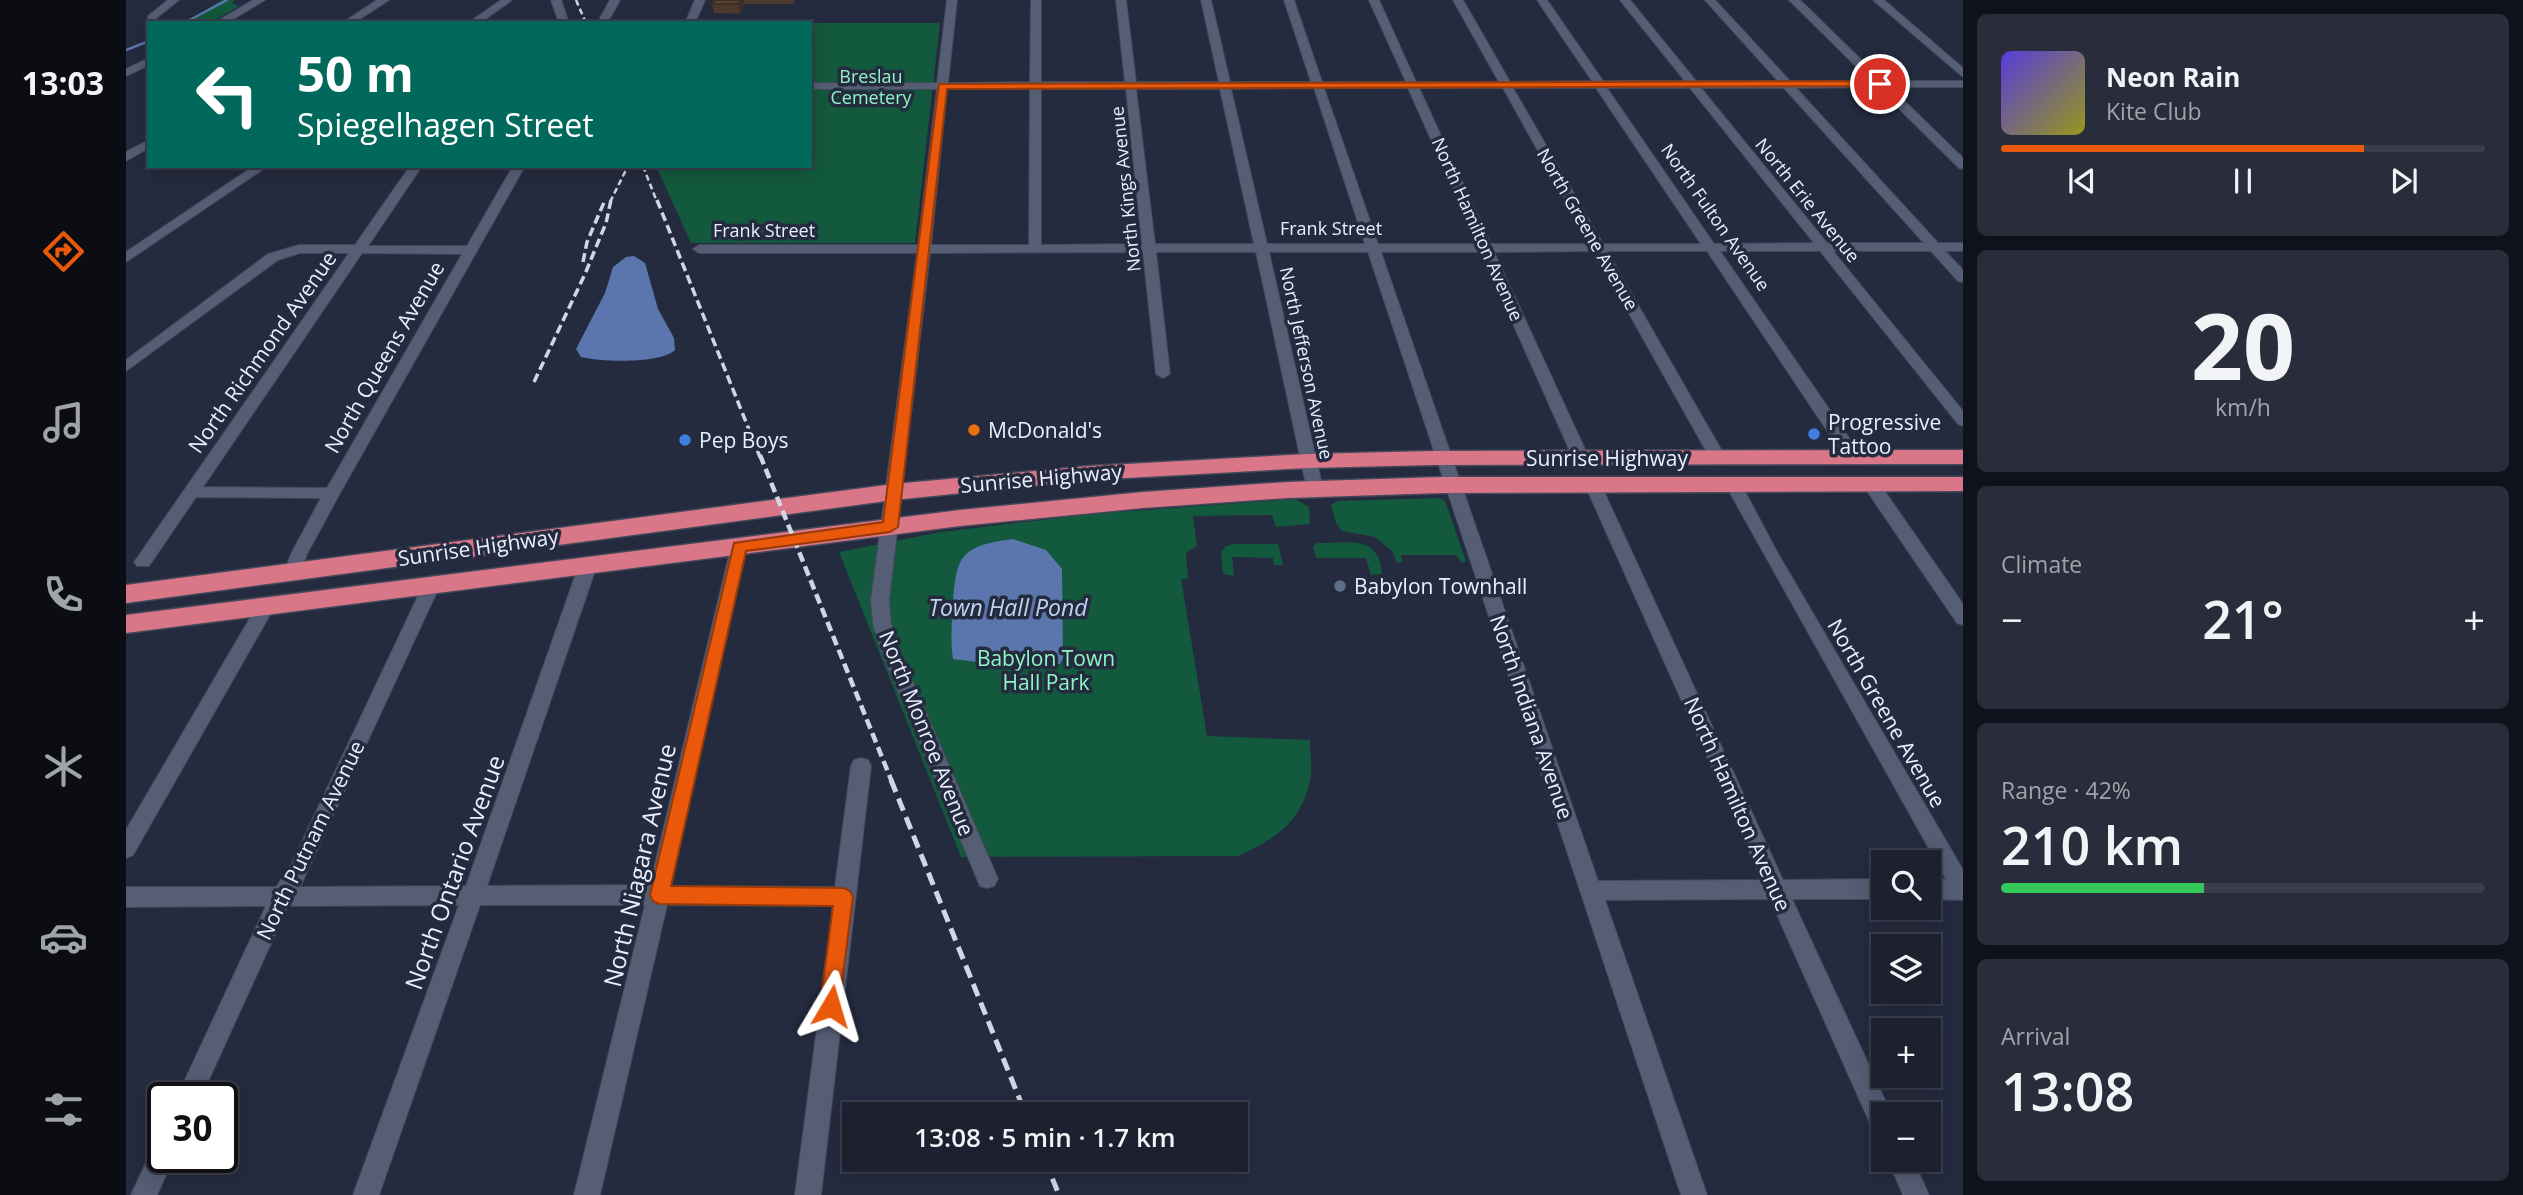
<!DOCTYPE html>
<meta charset="utf-8">
<style>
:root{--surface:#1c202f;--page:#292d3b;--text:#f1f3f6;--muted:#a0a3aa;--line:#3a3e4b;--accent:#ea580c}
body{margin:0;font-family:"Open Sans",sans-serif;background:var(--page);color:var(--text);height:100vh;display:flex;flex-direction:column;font-size:26px;white-space:nowrap}
*{box-sizing:border-box;margin:0}
p{font-size:23px;color:var(--muted)}
.icon{flex:none;width:38px;height:38px;fill:none;stroke:currentColor;stroke-width:2;stroke-linecap:round;stroke-linejoin:round}
.map{position:relative;flex:1;overflow:hidden}
.drawer{display:flex;flex-direction:column;gap:14px;padding:14px;background:#0f121a;width:560px}
.drawer>*{flex:none}
.hud{position:absolute;left:21px;top:21px;width:665px;height:147px;border-radius:0px;box-shadow:0 4px 18px #0003,0 0 0 2px var(--line);background:#00695c;color:#fff;overflow:hidden}
.fabs{position:absolute;left:1745px;top:850px;display:grid;gap:14px}
.fabs a{display:grid;place-items:center;width:70px;height:70px;border-radius:0px;background:var(--surface);box-shadow:0 4px 18px #0003,0 0 0 2px var(--line);font-size:35px}
.speed{position:absolute;left:21px;top:1082px;display:flex;gap:14px;font-size:35px;font-weight:700;text-align:center}
.speed>*{display:grid;place-content:center;width:91px;height:91px;border-radius:50%;background:var(--surface);box-shadow:0 4px 18px #0003,0 0 0 2px var(--line);line-height:1}
.speed .limit{border:4px solid #111;border-radius:10px;background:#fff;color:#111}
.pin{position:absolute;display:grid;place-items:center;width:60px;height:60px;color:#fff;margin:-30px;border:4px solid #fff;border-radius:50%;box-shadow:0 2px 7px #0007}
.me{position:absolute;width:77px;margin:-38px;rotate:7deg;stroke-linejoin:round;filter:drop-shadow(0 0 5px #0008)}
.turn{display:flex;align-items:center;gap:24px;height:147px;padding:0 35px;font-size:32px}
.turn .icon{width:91px;height:91px;stroke-width:2.5}
.turn b{display:block;font-size:49px;line-height:60px}
.big{font-size:52px;font-weight:600;line-height:1.1}
.drawer .widget{flex:1;display:flex;flex-direction:column;justify-content:center;gap:10px;min-width:0;padding:0 24px;border-radius:10px;background:var(--page)}
.drawer .dial{align-items:center;gap:0}
.dial b{font-size:91px;line-height:1}
.song{display:flex;align-items:center;gap:21px}
.cover{width:84px;height:84px;border-radius:10px;background:linear-gradient(135deg,hsl(250 70% 55%),hsl(60 70% 35%))}
.played{height:7px;border-radius:4px;background:linear-gradient(90deg,var(--accent) 75%,var(--line) 75%)}
.keys{display:flex;justify-content:space-around;direction:ltr}
.heat{display:flex;justify-content:space-between;align-items:center;font-size:38px;direction:ltr}
.charge{height:10px;border-radius:5px;background:linear-gradient(90deg,#34c759 42%,var(--line) 0)}
.trip{position:absolute;left:716px;top:1102px;width:406px;height:70px;border-radius:0px;background:var(--surface);box-shadow:0 4px 18px #0003,0 0 0 2px var(--line);font-weight:600;line-height:70px;text-align:center}
main{display:flex;flex:1;min-height:0}
.tab-bar{display:flex;flex-direction:column;width:126px;justify-content:space-around;align-items:center;background:#0b0d13;color:var(--muted)}
.tab-bar .icon{width:49px;height:49px}
.tab-bar .active{color:var(--accent)}
.tab-bar b{font-size:32px;color:var(--text)}
.map>svg:first-child{display:block}
</style>
<main>
<nav class="tab-bar">
<b>13:03</b>
<svg class="icon active" aria-label="directions" viewBox="0 0 24 24"><path d="M12 3l9 9-9 9-9-9zM9 14v-3h6M13 9l2 2-2 2"/></svg>
<svg class="icon" aria-label="music" viewBox="0 0 24 24"><path d="M9 18V5l10-2v13"/><circle cx="6" cy="18" r="3"/><circle cx="16" cy="16" r="3"/></svg>
<svg class="icon" aria-label="phone" viewBox="0 0 24 24"><path d="M5 4h4l2 5-3 2q2 4 5 5l2-3 5 2v4C11 20 4 13 5 4z"/></svg>
<svg class="icon" aria-label="climate" viewBox="0 0 24 24"><path d="M12 3v18M4 7l16 10M4 17L20 7"/></svg>
<svg class="icon" aria-label="car" viewBox="0 0 24 24"><path d="M5 17H2v-5l4-1 3-4h7l3 4 3 1v5h-3M9 17h6M6 11h13"/><circle cx="7" cy="17" r="2"/><circle cx="17" cy="17" r="2"/></svg>
<svg class="icon" aria-label="filters" viewBox="0 0 24 24"><path d="M4 7h16M4 17h16"/><circle cx="9" cy="7" r="2"/><circle cx="15" cy="17" r="2"/></svg>
</nav>
<div class="map">
<svg width="1837" height="1195" viewBox="0 0 1837 1195">
<rect width="100%" height="100%" fill="#252b3f"/>
<g fill="#12593d">
<path d="M96 0H108L106 3 113 6 84 23H59Z"/>
<path d="M684 23H814L789 243H565L530 166H684Z"/>
<path d="M1314 498 1319 501 1340 561 1336 563 1330 555H1275L1276 562 1271 563 1266 551 1249 537 1216 531 1210 523 1205 505 1212 501Z"/>
<path d="M1169 499 1183 507 1184 524 1150 527 1146 515 1067 516 1071 546 1060 553 1062 579H1055L1081 736 1184 740C1184 751 1186 764 1185 774 1178 821 1151 838 1112 856L835 857 713 552 815 532 966 514Z"/>
<path d="M1192 543C1222 543 1254 534 1256 574L1245 575 1240 558H1190L1187 546Z"/>
<path d="M1107 544H1152L1157 565H1148L1147 558 1106 557 1108 576 1097 574 1095 552 1100 546Z"/>
</g>
<g fill="#5b76ac">
<path d="M508 256 519 263 532 309 548 338 549 350C534 364 476 362 455 357L450 349 479 293 487 267 500 257Z"/>
<path d="M887 539 920 550 936 569 937 658 934 664 884 666 827 659C824 641 826 623 827 605 830 555 835 546 887 539Z"/>
</g>
<g fill="none" stroke-linecap="round" stroke-linejoin="round">
<g stroke="#5b76ac" stroke-width="2.5">
<path d="M58 23 101 0"/>
<path d="M0 50 23 41"/>
</g>
<g stroke="#434959" stroke-width="2">
<g id="minor">
<path d="M42 0H53L28 20H22V16Z"/>
<path d="M127 0H139L101 23H88Z"/>
<path d="M251 0H263L228 23H216Z"/>
<path d="M375 0H386L354 23H342Z"/>
<path d="M425 0H435L443 23H433Z"/>
<path d="M484 0H494L483 20 486 23H475L473 20Z"/>
<path d="M569 0H579L569 23H559Z"/>
<path d="M821 0H831L822 83 904 82 905 0H915V82H999L990 0H1000L1010 82H1093L1075 0H1085L1104 82H1185L1158 0H1168L1196 82H1280L1243 0H1253L1290 82H1373L1327 0H1337L1384 82 1466 81 1411 0H1421L1477 81H1559L1494 0H1504L1570 81H1652L1579 0H1589L1664 81H1745L1663 0H1674L1757 81H1837V87H1764L1837 158V169L1833 168 1751 87 1670 88 1812 243H1837V251H1819L1837 270V282L1832 281 1805 251H1707L1837 411V426L1832 424 1694 251H1594L1734 454 1736 458 1734 462H1722L1581 251H1481L1600 458 1592 463 1584 458 1468 251 1368 252 1463 458 1455 463 1447 458 1355 252H1255L1472 881 1636 880 1459 485 1467 480 1475 485 1657 880 1757 879V899H1666L1766 1115H1757V1135L1748 1132 1644 899 1479 900 1581 1195H1555L1242 252H1143L1197 489 1189 494 1181 489 1130 252H1030L1044 374 1037 378 1030 374 1017 252 804 253 763 600 765 624 773 650 872 879 868 886 861 888 854 886 755 650 747 624 745 600 791 253H573L567 249 573 245H792L811 89H684V83H811ZM1188 88 1239 244H1141L1105 89ZM1198 88H1282L1352 244H1252ZM1293 88H1377L1464 244H1365ZM1387 88H1470L1575 244H1477ZM1481 88H1564L1688 243 1588 244ZM1575 88H1658L1798 243H1701ZM821 89H904L903 245H805ZM915 89H1000L1016 244 915 245ZM1010 89H1094L1128 244H1029Z"/>
<path d="M1747 0H1758L1837 68V77Z"/>
<path d="M23 58V65L0 76V69Z"/>
<path d="M23 140V148L0 161V152Z"/>
<path d="M128 166H142L0 262V252Z"/>
<path d="M284 166H296L242 246H341L387 166H399L214 493 181 554 173 576 167 578 158 572 165 554 195 498 70 497 23 566H11L8 562 11 558 223 253H174L152 260 0 371V360L142 254 173 245H229ZM236 253 336 254 201 488 77 487Z"/>
<path d="M1607 479 1615 484 1650 550 1837 870V900L1802 899V879H1820L1599 484Z"/>
<path d="M1745 479 1751 480 1837 604V625L1831 623 1739 488 1737 484Z"/>
<path d="M613 541 621 547 545 886 709 887 725 766 728 760 735 758 742 760 745 766 695 1195H669L707 906 541 905 474 1195H448L519 905H354L253 1195H227L333 905 162 906 75 1097H51L140 906 0 907V887H150L164 867 300 579H312L315 583 174 887 340 886 453 565 462 559 471 565 361 886 524 885 605 547Z"/>
<path d="M140 600 146 601 149 606 7 855 0 858V830L134 601Z"/>
<path d="M37 1142V1157H48L31 1195H5L28 1145Z"/>
<path d="M1762 1160H1787L1803 1195H1777Z"/>
</g>
</g>
<g stroke="#434959" stroke-width="3">
<g id="highway">
<path d="M1837 450V464L1306 465 1182 468 964 480 768 500 0 603V585L768 484 964 466 1182 454 1306 451Z"/>
<path d="M1315 477H1837V491L1315 493 1162 498 1017 508 834 526 0 633V615L834 510 1017 492 1162 482Z"/>
</g>
</g>
<use href="#minor" fill="#565e75" fill-rule="evenodd"/>
<use href="#highway" fill="#d97688" fill-rule="evenodd"/>
<g stroke="#d1d6e4" stroke-width="2.5" stroke-dasharray="6 3.5" stroke-linecap="butt">
<path d="M450 0 460 23"/>
<path d="M517 166 531 202"/>
<path d="M484 202 502 166"/>
</g>
<g stroke="#d1d6e4" stroke-width="3.5" stroke-dasharray="9 4.5" stroke-linecap="butt">
<path d="M531 200 634 457"/>
<path d="M457 262 461 242 479 200"/>
<path d="M408 382 459 274 480 223 485 200"/>
</g>
<path stroke="#d1d6e4" stroke-width="4.5" stroke-dasharray="10 5" stroke-linecap="butt" d="M634 455 766 782"/>
<g stroke="#d1d6e4" stroke-width="5" stroke-dasharray="13 7" stroke-linecap="butt">
<path d="M765 780 900 1115"/>
<path d="M919 1160 933 1195"/>
</g>
</g>
<path fill="#4c3a2d" d="M588 0H690H669L667 4H618L614 14 588 13 586 4Z"/>
<path fill="#3e3024" d="M614 0H618V4L614 14 612 4Z"/>
<path fill="#584434" stroke="#3e3024" stroke-width="2" d="M588 0H614L612 4H586Z"/>
<path fill="#ea580c" stroke="#983908" stroke-width="2" d="M1754 81 1759 84 1758 86 821 89 772 527 764 532 620 551 545 886 718 888 724 891 727 897 712 1013 705 1015 697 1013 694 1006 707 906 533 904 527 901 524 895 608 543 757 522 813 84Z"/>
<circle fill="#e8710a" stroke="#252b3f" stroke-width="2.5" cx="848" cy="430" r="7"/>
<g fill="#3f7fe0" stroke="#252b3f" stroke-width="2.5">
<circle cx="1688" cy="434" r="7"/>
<circle cx="559" cy="440" r="7"/>
</g>
<circle fill="#5c6f8a" stroke="#252b3f" stroke-width="2.5" cx="1214" cy="586" r="7"/>
<g text-anchor="middle" dominant-baseline="central" stroke-width="7" stroke-linejoin="round" paint-order="stroke">
<g font-size="18" fill="#8df4c3" stroke="#252b3f">
<text x="745" y="76">Breslau<tspan x="745" dy="21">Cemetery</tspan></text>
</g>
<g font-size="18" fill="#eaeffd" stroke="#252b3f">
<text transform="translate(999 189) rotate(-96)">North Kings Avenue</text>
<text transform="translate(1682 200) rotate(51)">North Erie Avenue</text>
<text transform="translate(1590 217) rotate(55)">North Fulton Avenue</text>
<text x="1205" y="228">Frank Street</text>
<text transform="translate(1352 229) rotate(66)">North Hamilton Avenue</text>
<text transform="translate(1462 229) rotate(60)">North Greene Avenue</text>
<text x="638" y="230">Frank Street</text>
<text transform="translate(1181 363) rotate(78)">North Jefferson Avenue</text>
</g>
<g font-size="21" fill="#eaeffd" stroke="#252b3f">
<text transform="translate(136 352) rotate(-55)">North Richmond Avenue</text>
<text transform="translate(258 357) rotate(-60)">North Queens Avenue</text>
<text x="1481" y="458">Sunrise Highway</text>
<text transform="translate(915 478) rotate(-5)">Sunrise Highway</text>
<text transform="translate(352 547) rotate(-8)">Sunrise Highway</text>
<text transform="translate(1761 713) rotate(60)">North Greene Avenue</text>
<text transform="translate(1406 717) rotate(71)">North Indiana Avenue</text>
<text transform="translate(801 733) rotate(68)">North Monroe Avenue</text>
<text transform="translate(1612 804) rotate(66)">North Hamilton Avenue</text>
<text transform="translate(184 840) rotate(-64)">North Putnam Avenue</text>
</g>
<g font-size="21" fill="#eaeffd" stroke="#252b3f" text-anchor="start">
<text x="1702" y="422">Progressive<tspan x="1702" dy="24">Tattoo</tspan></text>
<text x="862" y="430">McDonald's</text>
<text x="573" y="440">Pep Boys</text>
<text x="1228" y="586">Babylon Townhall</text>
</g>
<g font-size="21" fill="#8df4c3" stroke="#252b3f">
<text x="920" y="658">Babylon Town<tspan x="920" dy="24">Hall Park</tspan></text>
</g>
<g font-size="23" font-style="italic" fill="#c1d2f1" stroke="#252b3f">
<text x="882" y="607">Town Hall Pond</text>
</g>
<g font-size="24" fill="#eaeffd" stroke="#252b3f">
<text transform="translate(513 865) rotate(-77)">North Niagara Avenue</text>
<text transform="translate(328 872) rotate(-70)">North Ontario Avenue</text>
</g>
</g>
</svg>
<div class="fabs">
<a><svg class="icon" aria-label="search" viewBox="0 0 24 24"><circle cx="10" cy="10" r="6"/><path d="M15 15l6 6"/></svg></a>
<a><svg class="icon" aria-label="layers" viewBox="0 0 24 24"><path d="M12 4l9 5-9 5-9-5zM3 14l9 5 9-5"/></svg></a>
<a>+</a>
<a>−</a>
</div>
<div class="speed"><div class="limit">30</div></div>
<div class="pin" style="left:1754px;top:84px;background:#d93025"><svg class="icon" aria-label="arrive" viewBox="0 0 24 24"><path d="M6 21V4h12l-3 4 3 4H6"/></svg></div>
<svg class="me" style="left:705px;top:1006px" viewBox="-20 -20 40 40"><path d="M0-17L14 15 0 8-14 15z" fill="#ea580c" stroke="#fff" stroke-width="4"/></svg>
<div class="trip">13:08 · 5 min · 1.7 km</div>
<div class="hud">
<div class="turn"><svg class="icon" aria-label="left" viewBox="0 0 24 24"><path d="M17 20v-9H6M10 6l-5 5 5 5"/></svg><div><b>50 m</b>Spiegelhagen Street</div></div>
</div>
</div>
<section class="drawer">
<div class="widget">
<div class="song"><i class="cover"></i><div><b>Neon Rain</b><p>Kite Club</p></div></div>
<div class="played"></div>
<div class="keys"><svg class="icon" aria-label="previous" viewBox="0 0 24 24"><path d="M18 5L8 12l10 7zM5 5v14"/></svg><svg class="icon" aria-label="pause" viewBox="0 0 24 24"><path d="M8 5v14M16 5v14"/></svg><svg class="icon" aria-label="next" viewBox="0 0 24 24"><path d="M6 5l10 7-10 7zM19 5v14"/></svg></div>
</div>
<div class="widget dial"><b>20</b><p>km/h</p></div>
<div class="widget"><p>Climate</p>
<div class="heat"><a>−</a><b class="big">21°</b><a>+</a></div>
</div>
<div class="widget"><p>Range · 42%</p><b class="big">210 km</b><div class="charge"></div></div>
<div class="widget"><p>Arrival</p><b class="big">13:08</b></div>
</section>
</main>
